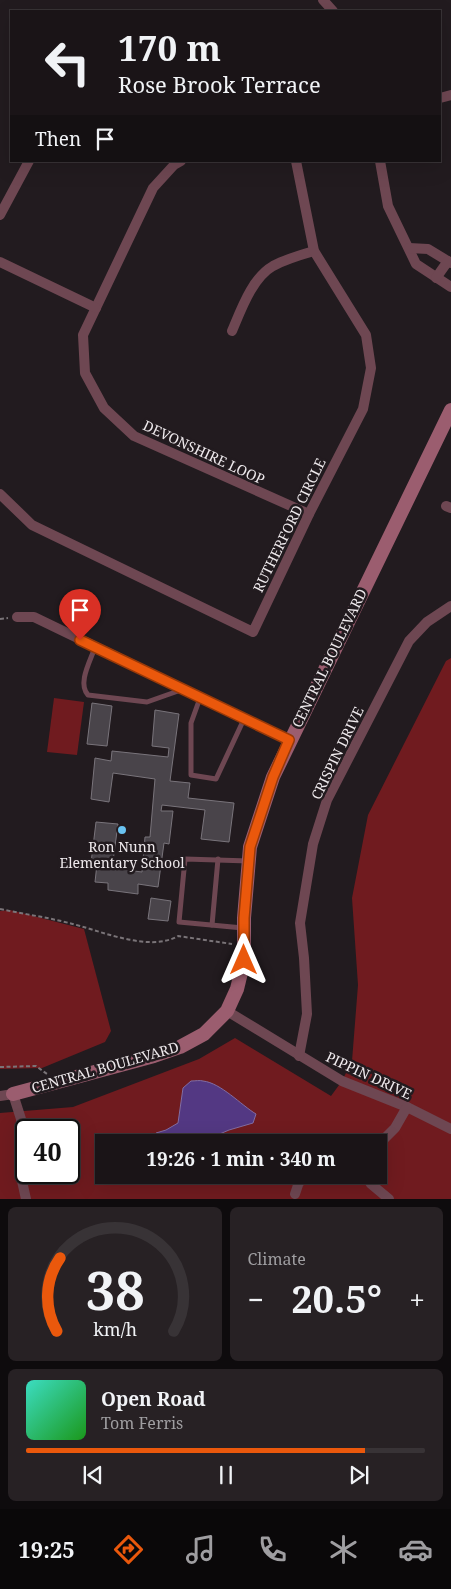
<!DOCTYPE html>
<meta charset="utf-8">
<style>
:root{--surface:#1a1417;--page:#272124;--text:#f1f3f6;--muted:#9f9ea1;--line:#383336;--accent:#ea580c}
body{margin:0;font-family:"Noto Serif",serif;background:var(--page);color:var(--text);height:100vh;display:flex;flex-direction:column;font-size:19px;white-space:nowrap}
*{box-sizing:border-box;margin:0}
p{font-size:16px;color:var(--muted)}
.icon{flex:none;width:28px;height:28px;fill:none;stroke:currentColor;stroke-width:2;stroke-linecap:round;stroke-linejoin:round}
.map{position:relative;height:1199px;overflow:hidden}
.drawer{display:flex;flex-direction:column;gap:8px;padding:8px;background:#0e0b0d;flex:1}
.drawer>*{flex:none}
.top-card{position:absolute;left:10px;top:10px;width:431px;height:152px;border-radius:0px;box-shadow:0 5px 20px #0002,0 0 0 1px var(--line);background:#1a1417;color:var(--text);overflow:hidden}
.speed{position:absolute;left:15px;top:1119px;display:flex;gap:10px;font-size:25px;font-weight:700;text-align:center}
.speed>*{display:grid;place-content:center;width:65px;height:65px;border-radius:50%;background:var(--surface);box-shadow:0 5px 20px #0002,0 0 0 1px var(--line);line-height:1}
.speed .limit{border:2px solid #111;border-radius:8px;background:#fff;color:#111}
.pin{position:absolute;display:grid;place-items:center;width:42px;height:42px;color:#fff;margin:-51px -21px;border-radius:50% 50% 50% 0;rotate:-45deg;box-shadow:0 0 5px #0007}
.pin .icon{rotate:45deg}
.me{position:absolute;width:55px;margin:-28px;rotate:0deg;stroke-linejoin:round;filter:drop-shadow(0 0 4px #0008)}
.turn{display:flex;align-items:center;gap:18px;height:105px;padding:0 25px;font-size:22px}
.turn .icon{width:65px;height:65px;stroke-width:2.5}
.turn b{display:block;font-size:35px;line-height:42px}
.then{display:flex;align-items:center;height:48px;padding:0 25px;background:#0003;gap:10px;font-size:19px}
.big{font-size:38px;font-weight:700;line-height:1.1}
.drawer .widget{flex:1;display:flex;flex-direction:column;justify-content:center;gap:8px;min-width:0;padding:0 18px;border-radius:8px;background:var(--page)}
.drawer .dial{align-items:center;gap:0}
.dial svg{height:130px;overflow:visible;fill:none;stroke:var(--line);stroke-width:7;stroke-linecap:round;text-anchor:middle}
.dial text{fill:var(--text);stroke:none}
.song{display:flex;align-items:center;gap:15px}
.cover{width:60px;height:60px;border-radius:8px;background:linear-gradient(135deg,hsl(170 70% 55%),hsl(120 70% 35%))}
.played{height:5px;border-radius:2px;background:linear-gradient(90deg,var(--accent) 85%,var(--line) 85%)}
.keys{display:flex;justify-content:space-around;direction:ltr}
.heat{display:flex;justify-content:space-between;align-items:center;font-size:28px;direction:ltr}
.drawer .tiles{flex:1;display:grid;gap:8px;grid-template-columns:1fr 1fr}
.widget:last-child{grid-column:span 2}
.trip{position:absolute;left:95px;top:1134px;width:292px;height:50px;border-radius:0px;background:var(--surface);box-shadow:0 5px 20px #0002,0 0 0 1px var(--line);font-weight:700;line-height:50px;text-align:center}
.tab-bar{display:flex;height:80px;justify-content:space-around;align-items:center;background:#0a0809;color:var(--muted)}
.tab-bar .icon{width:35px;height:35px}
.tab-bar .active{color:var(--accent)}
.tab-bar b{font-size:22px;color:var(--text)}
.map>svg:first-child{display:block}
</style>
<div class="map">
<svg width="451" height="1199" viewBox="0 0 451 1199">
<rect width="100%" height="100%" fill="#221b1f"/>
<g fill="#701b1f" fill-rule="evenodd">
<path d="M451 658V1199H0V1113L73 1107 199 1059 235 1038 331 1096 342 1081 352 1061 358 985 352 898 368 815 446 661ZM26 1130H69V1172H26ZM104 1142H379V1175H104Z"/>
<path d="M54 698 84 702 77 755 47 752Z"/>
<path d="M10 910 84 929 111 1031 105 1042 42 1068 0 1069V911Z"/>
</g>
<path fill="#533883" stroke="#826da2" d="M191 1081C195 1081 200 1080 203 1081 221 1083 241 1105 256 1114L253 1123 229 1130 201 1142H151L156 1133 166 1130 178 1123 183 1088Z"/>
<g fill="#49444a" stroke="#79747b">
<path d="M92 703 112 706 107 746 87 744Z"/>
<path d="M155 710 179 714 170 781 190 783 188 798 234 803 229 842 201 839 205 810 162 805 161 811H173L169 844 164 843 158 887 138 884V894L108 890V883L95 882 97 864 91 863 96 822 118 824 113 861H118V869L142 872 145 837H150L155 779 113 773 109 802 91 799 95 758 111 761 112 751 168 757 169 748 152 746Z"/>
<path d="M151 898 171 901 168 921 148 919Z"/>
</g>
<g fill="none" stroke-linecap="round" stroke-linejoin="round">
<g stroke="#7a7478" stroke-width="2" stroke-dasharray="4 2.5" stroke-linecap="butt">
<path d="M0 619 8 618"/>
<path d="M0 909C23 914 46 917 69 923 99 930 149 953 178 936L232 944"/>
<path d="M0 1067 36 1066 47 1074"/>
</g>
<g stroke="#6e4752" stroke-width="5">
<path d="M95 647C91 660 77 683 88 695L147 702 181 690"/>
<path d="M200 698 191 723V775L216 779 244 719"/>
<path d="M212 925 218 859"/>
<path d="M243 928 179 922 185 859 249 861"/>
</g>
<g stroke="#6e4752" stroke-width="10">
<path d="M323 0 333 11"/>
<path d="M440 98 451 95"/>
<path d="M181 161 174 165 153 188 83 335 85 373 104 408 134 436 309 514"/>
<path d="M380 161 388 206 416 264 451 287"/>
<path d="M0 215 29 161"/>
<path d="M409 248 428 249 451 263"/>
<path d="M0 262 96 308"/>
<path d="M436 278 448 261"/>
<path d="M232 331C241 310 252 278 273 266 286 259 300 255 314 251"/>
<path d="M0 494 32 525 253 632 309 514 363 409 371 368 366 335 314 251 296 161"/>
<path d="M446 506 451 508"/>
<path d="M17 617H34L289 740"/>
<path d="M227 1011 342 1081 407 1107 451 1129"/>
<path d="M299 1056 307 1014 304 958 300 923 313 844 327 800 409 641 427 622 451 606"/>
<path d="M0 1096 13 1094 21 1119 22 1181 26 1199"/>
<path d="M379 1144 395 1128 407 1107"/>
<path d="M365 1175 371 1184 389 1199"/>
<path d="M295 1194 299 1182 313 1175"/>
</g>
<path stroke="#9b5d6f" stroke-width="14" d="M13 1094 154 1056 180 1047 204 1034 227 1011 237 989 244 960V918L250 847 273 777 451 410"/>
</g>
<g fill="none" stroke-linecap="round" stroke-linejoin="round">
<g stroke="#983908" stroke-width="12">
<path id="route" d="M80 640 289 740 273 777 250 847 244 918V960"/>
</g>
<use href="#route" stroke="#ea580c" stroke-width="9"/>
</g>
<circle fill="#6ac3f1" stroke="#221b1f" stroke-width="2" cx="122" cy="830" r="5"/>
<g text-anchor="middle" dominant-baseline="central" stroke-width="5" stroke-linejoin="round" paint-order="stroke">
<g font-size="14" fill="#eee9ec" stroke="#221b1f">
<text transform="translate(204 452) rotate(25)">DEVONSHIRE LOOP</text>
<text transform="translate(289 525) rotate(-64)">RUTHERFORD CIRCLE</text>
<text transform="translate(329 658) rotate(-64)">CENTRAL BOULEVARD</text>
<text transform="translate(337 753) rotate(-64)">CRISPIN DRIVE</text>
<text transform="translate(105 1067) rotate(-16)">CENTRAL BOULEVARD</text>
<text transform="translate(369 1075) rotate(25)">PIPPIN DRIVE</text>
</g>
<g font-size="14" fill="#eee9ec" stroke="#221b1f">
<text x="122" y="846">Ron Nunn<tspan x="122" dy="16">Elementary School</tspan></text>
</g>
</g>
</svg>
<div class="speed"><div class="limit">40</div></div>
<div class="pin" style="left:80px;top:640px;background:#d93025"><svg class="icon" aria-label="arrive" viewBox="0 0 24 24"><path d="M6 21V4h12l-3 4 3 4H6"/></svg></div>
<svg class="me" style="left:244px;top:960px" viewBox="-20 -20 40 40"><path d="M0-17L14 15 0 8-14 15z" fill="#ea580c" stroke="#fff" stroke-width="4"/></svg>
<div class="trip">19:26 · 1 min · 340 m</div>
<div class="top-card">
<div class="turn"><svg class="icon" aria-label="left" viewBox="0 0 24 24"><path d="M17 20v-9H6M10 6l-5 5 5 5"/></svg><div><b>170 m</b>Rose Brook Terrace</div></div>
<div class="then">Then<svg class="icon" aria-label="arrive" viewBox="0 0 24 24"><path d="M6 21V4h12l-3 4 3 4H6"/></svg></div>
</div>
</div>
<section class="drawer">
<div class="tiles">
<div class="widget dial"><svg viewBox="0 0 100 80">
<path d="M14 69A42 42 0 1 1 86 69"/>
<path d="M14 69A42 42 0 0 1 16 24" stroke="#ea580c"/>
<text x="50" y="56" font-size="32" font-weight="700">38</text>
<text x="50" y="72" font-size="11">km/h</text>
</svg></div>
<div class="widget"><p>Climate</p>
<div class="heat"><a>−</a><b class="big">20.5°</b><a>+</a></div>
</div>
<div class="widget">
<div class="song"><i class="cover"></i><div><b>Open Road</b><p>Tom Ferris</p></div></div>
<div class="played"></div>
<div class="keys"><svg class="icon" aria-label="previous" viewBox="0 0 24 24"><path d="M18 5L8 12l10 7zM5 5v14"/></svg><svg class="icon" aria-label="pause" viewBox="0 0 24 24"><path d="M8 5v14M16 5v14"/></svg><svg class="icon" aria-label="next" viewBox="0 0 24 24"><path d="M6 5l10 7-10 7zM19 5v14"/></svg></div>
</div>
</div>
</section>
<nav class="tab-bar">
<b>19:25</b>
<svg class="icon active" aria-label="directions" viewBox="0 0 24 24"><path d="M12 3l9 9-9 9-9-9zM9 14v-3h6M13 9l2 2-2 2"/></svg>
<svg class="icon" aria-label="music" viewBox="0 0 24 24"><path d="M9 18V5l10-2v13"/><circle cx="6" cy="18" r="3"/><circle cx="16" cy="16" r="3"/></svg>
<svg class="icon" aria-label="phone" viewBox="0 0 24 24"><path d="M5 4h4l2 5-3 2q2 4 5 5l2-3 5 2v4C11 20 4 13 5 4z"/></svg>
<svg class="icon" aria-label="climate" viewBox="0 0 24 24"><path d="M12 3v18M4 7l16 10M4 17L20 7"/></svg>
<svg class="icon" aria-label="car" viewBox="0 0 24 24"><path d="M5 17H2v-5l4-1 3-4h7l3 4 3 1v5h-3M9 17h6M6 11h13"/><circle cx="7" cy="17" r="2"/><circle cx="17" cy="17" r="2"/></svg>
</nav>
